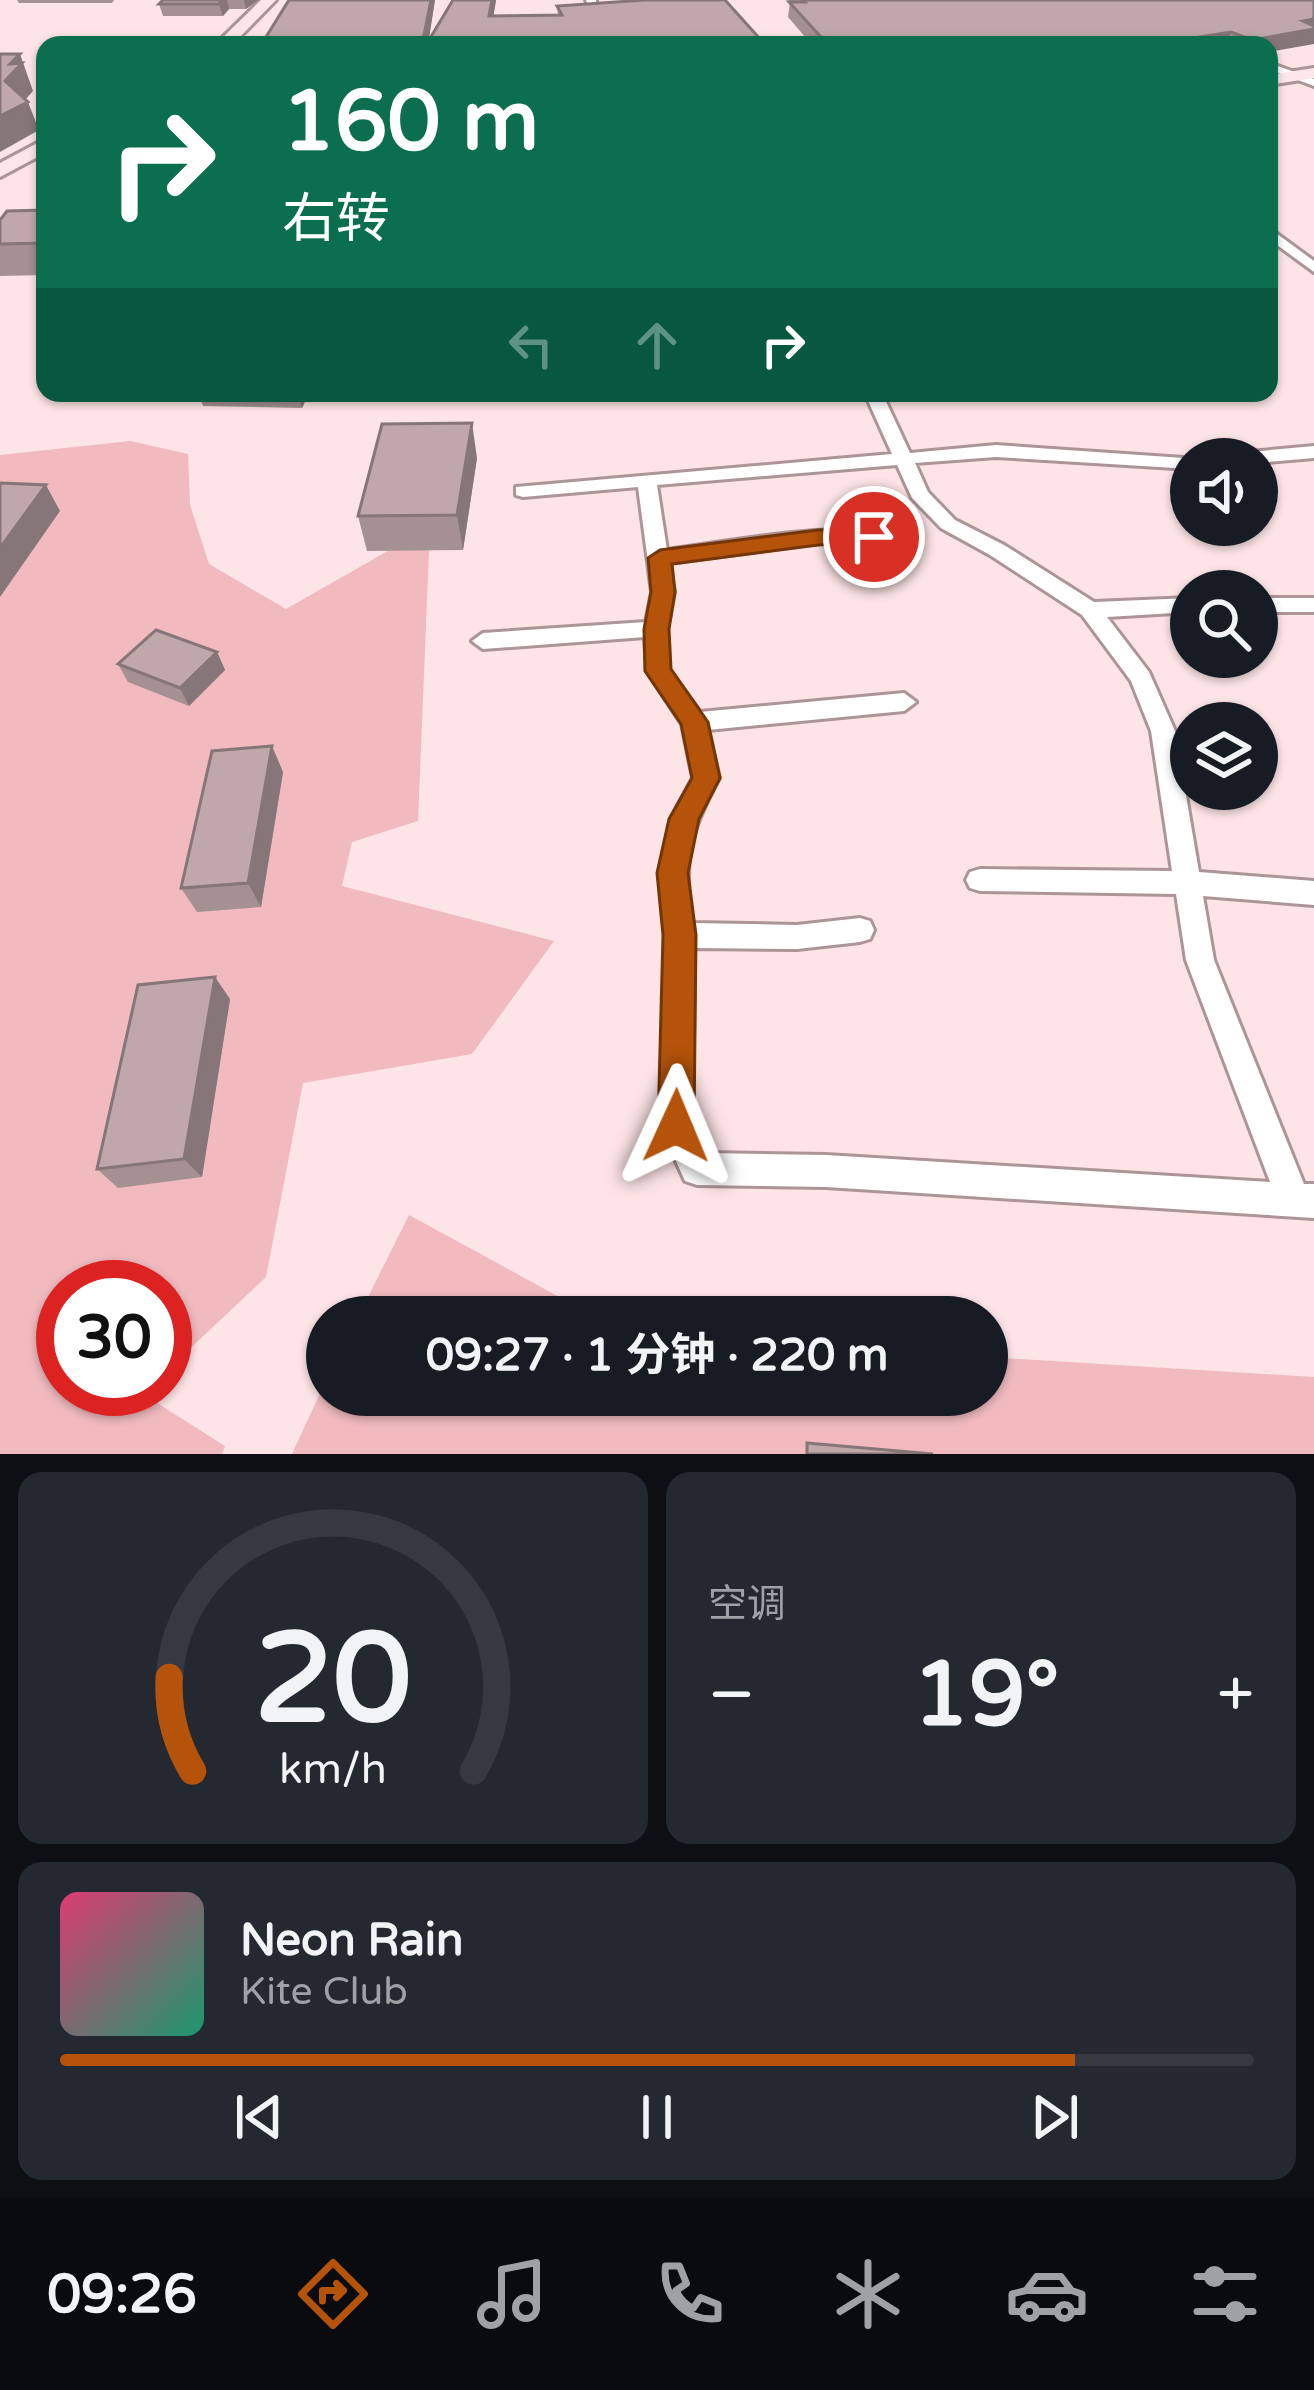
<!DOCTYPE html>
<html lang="zh">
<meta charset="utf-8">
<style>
:root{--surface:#171b24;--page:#242831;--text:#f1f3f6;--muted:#9ea1a6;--line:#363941;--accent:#b45309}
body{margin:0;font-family:"Varela Round","Noto Sans SC",sans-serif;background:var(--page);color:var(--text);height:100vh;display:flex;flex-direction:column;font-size:45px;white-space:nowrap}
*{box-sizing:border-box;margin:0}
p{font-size:39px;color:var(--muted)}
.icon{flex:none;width:66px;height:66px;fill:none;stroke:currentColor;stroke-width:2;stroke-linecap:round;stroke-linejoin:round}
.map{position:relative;height:1454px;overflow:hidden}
.sheet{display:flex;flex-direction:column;gap:18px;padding:18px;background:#0d0f14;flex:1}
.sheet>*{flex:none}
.banner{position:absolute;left:36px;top:36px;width:1242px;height:366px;border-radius:24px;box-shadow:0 3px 9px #0004;background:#0b6e4f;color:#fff;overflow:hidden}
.controls{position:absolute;left:1170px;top:438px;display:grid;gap:24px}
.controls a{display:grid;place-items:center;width:108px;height:108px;border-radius:50%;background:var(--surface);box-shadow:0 3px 9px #0004;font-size:60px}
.speed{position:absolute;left:36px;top:1260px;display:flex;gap:24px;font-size:60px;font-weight:700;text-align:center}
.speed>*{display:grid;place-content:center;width:156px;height:156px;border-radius:50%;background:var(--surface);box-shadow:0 3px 9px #0004;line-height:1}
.speed .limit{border:18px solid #d22;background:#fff;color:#111}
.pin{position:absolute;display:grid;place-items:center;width:102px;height:102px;color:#fff;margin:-51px;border:6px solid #fff;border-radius:50%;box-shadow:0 3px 12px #0007}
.me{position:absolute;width:132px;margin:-66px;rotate:1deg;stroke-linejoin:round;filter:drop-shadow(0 0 9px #0008)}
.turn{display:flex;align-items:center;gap:42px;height:252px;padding:0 48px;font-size:54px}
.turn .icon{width:156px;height:156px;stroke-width:2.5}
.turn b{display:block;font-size:84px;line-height:102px}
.lanes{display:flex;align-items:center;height:114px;padding:0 48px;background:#0003;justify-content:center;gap:60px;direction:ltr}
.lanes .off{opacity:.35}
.big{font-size:90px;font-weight:700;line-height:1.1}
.sheet .widget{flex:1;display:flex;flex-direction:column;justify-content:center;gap:18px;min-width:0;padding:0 42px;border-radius:24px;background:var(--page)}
.sheet .dial{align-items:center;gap:0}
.dial svg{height:312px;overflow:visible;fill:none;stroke:var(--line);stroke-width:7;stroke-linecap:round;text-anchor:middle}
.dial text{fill:var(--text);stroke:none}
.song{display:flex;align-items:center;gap:36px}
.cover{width:144px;height:144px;border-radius:18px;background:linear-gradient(135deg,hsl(340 70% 55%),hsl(160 70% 35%))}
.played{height:12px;border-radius:6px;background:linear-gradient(90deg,var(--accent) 85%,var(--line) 85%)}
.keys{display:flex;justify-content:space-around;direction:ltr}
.heat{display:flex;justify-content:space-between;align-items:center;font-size:66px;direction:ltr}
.sheet .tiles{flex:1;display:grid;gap:18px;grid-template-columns:1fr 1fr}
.widget:last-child{grid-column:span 2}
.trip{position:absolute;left:306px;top:1296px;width:702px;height:120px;border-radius:60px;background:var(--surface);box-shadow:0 3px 9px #0004;font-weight:700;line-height:120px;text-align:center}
.tab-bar{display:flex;height:192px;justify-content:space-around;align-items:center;background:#090b0e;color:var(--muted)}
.tab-bar .icon{width:84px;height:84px}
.tab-bar .active{color:var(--accent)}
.tab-bar b{font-size:54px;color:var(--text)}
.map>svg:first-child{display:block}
</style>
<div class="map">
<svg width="1314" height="1454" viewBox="0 0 1314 1454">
<rect width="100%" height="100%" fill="#fde4e6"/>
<g fill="#f0babf">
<path d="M130 441 188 454 190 505 209 564 286 609 430 527 418 821 352 842 342 886 554 941 472 1054 303 1083 266 1277 165 1372V1287H63V1389H147L143 1394 225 1446 222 1454H0V455Z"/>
<path d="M409 1215 596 1317H358Z"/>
<path d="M987 1357 1314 1377V1454H292L327 1378V1395H987Z"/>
</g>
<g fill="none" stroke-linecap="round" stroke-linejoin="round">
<g stroke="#ad9597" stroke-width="6">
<g id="street">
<path d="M586 0H596V3L588 5Z"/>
<path d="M1269 63 1314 79V86L1269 69Z"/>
<path d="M1269 228 1314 261V272L1269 239Z"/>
<path d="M868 393H882L910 453 996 445 1198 459H1191V469L996 457 915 463 928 492 955 520 1004 545 1094 602 1191 598V612L1107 617 1149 672 1175 731 1199 872 1314 881V905L1203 896 1214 960 1304 1184H1314V1218L826 1187 697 1185 685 1181 660 1126 666 935 659 873 671 819 693 778 682 724 647 671 645 637 483 649 472 641 483 633 646 622 652 592 638 487 523 497 516 495V487L892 454 866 396ZM897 465 912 498 941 528 990 555 1082 615 1131 681 1151 731 1172 871 980 869 970 872 966 880 970 888 980 891 1176 894 1186 960 1270 1182 826 1155 706 1153 692 1124 694 948 797 949 860 942 870 939 874 930 870 921 860 918 797 925 692 923C683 858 688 836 719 778L708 730 904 711 916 702 904 693 700 712 669 670 667 629 674 592 669 563 818 543H874L884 537C859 517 706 545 667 550L657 485Z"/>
<path d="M1314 446V458L1257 463V459H1230L1239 453Z"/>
<rect x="1257" y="598" width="57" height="14"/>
</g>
</g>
<g stroke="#ad9597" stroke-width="6">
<g id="secondary">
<path d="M261 0H276L232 45H215Z"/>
<path d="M1314 68V78L1269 85V75Z"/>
<path d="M45 139V153L0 177V163Z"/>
</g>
</g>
<use href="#street" fill="#fff" fill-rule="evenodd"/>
<use href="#secondary" fill="#fde7e9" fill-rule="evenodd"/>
</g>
<g fill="#a59092">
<path d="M17 0H114L112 3H19Z"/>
<path d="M162 0H258L246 9H229L223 16H163L159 4Z"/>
<path d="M289 0H435L428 42 453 0H496L493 16H558L557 6 761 40 806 38 788 17 790 2 788 0H1314L1269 45H261Z"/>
<path d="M45 210V275L0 276V220Z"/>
<path d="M198 393H309L302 408 203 406Z"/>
<path d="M477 458 463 550 367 551 358 516Z"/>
<path d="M217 652 225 670 189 706 128 682 118 664Z"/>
<path d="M283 772 261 907 197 912 181 888Z"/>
<path d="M230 999 202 1177 118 1188 97 1169Z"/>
</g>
<g fill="#867677">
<path d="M222 0H227L229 9 223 16 219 4Z"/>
<path d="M244 0H258L246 9Z"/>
<path d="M431 0H435L428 45H422Z"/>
<path d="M492 0H496L491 32 489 16Z"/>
<path d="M1314 19V44L1269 52V45H1251L1252 40 1303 21Z"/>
<path d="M1231 32 1227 45H1150Z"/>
<path d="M20 54 33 91 19 107 28 102 39 130 0 152V116L5 81 10 64Z"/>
<path d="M298 393H309L302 408Z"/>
<path d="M472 423 477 458 463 550 457 515Z"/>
<path d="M46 485 60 511 0 597V548Z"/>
<path d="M217 652 225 670 189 706 180 688Z"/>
<path d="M272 746 283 772 261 907 248 883Z"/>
<path d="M215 977 230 999 202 1177 184 1159Z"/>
</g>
<g fill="#c0a8aa" stroke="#867677" stroke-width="3">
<path d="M163 0H222L219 4H159Z"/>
<path d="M289 0H431L422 45H261Z"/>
<path d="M453 0H492L489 16 562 15 557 6 645 0H725L761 40 821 37 789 2H805L803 0H1314V19L1303 21 1314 26V29L1252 40 1231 32 1150 45H426Z"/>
<path d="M0 54H20L10 64 22 63 5 81 28 102 0 116Z"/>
<path d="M45 210V243L0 244V220L7 211Z"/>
<path d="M472 423 457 515 358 516 382 424Z"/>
<path d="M0 483 46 485 0 548Z"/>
<path d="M156 630 217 652 180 688 118 664Z"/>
<path d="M272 746 248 883 181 888 212 751Z"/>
<path d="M215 977 184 1159 97 1169 138 985Z"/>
<path d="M807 1443 933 1454H807Z"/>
</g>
<path fill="#b45309" stroke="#753606" stroke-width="3" d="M874 529 882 532V542L818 545 672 564 675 592 669 629 671 669 708 722 720 778 699 819 688 873 696 935 694 1126 689 1139 676 1144 663 1139 658 1126 663 935 657 873 669 819 692 778 681 724 645 671 644 629 651 592 648 558 660 550 818 530Z"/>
</svg>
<div class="controls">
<a><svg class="icon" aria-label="sound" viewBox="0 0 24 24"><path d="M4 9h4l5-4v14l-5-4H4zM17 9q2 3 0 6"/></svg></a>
<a><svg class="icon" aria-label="search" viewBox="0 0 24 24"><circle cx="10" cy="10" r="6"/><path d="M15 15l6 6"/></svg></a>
<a><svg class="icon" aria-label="layers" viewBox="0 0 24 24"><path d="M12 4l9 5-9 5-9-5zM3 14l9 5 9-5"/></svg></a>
</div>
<div class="speed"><div class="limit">30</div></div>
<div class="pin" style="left:874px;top:537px;background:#d93025"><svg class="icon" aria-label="arrive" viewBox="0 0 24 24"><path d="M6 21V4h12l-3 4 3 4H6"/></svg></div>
<svg class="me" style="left:676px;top:1126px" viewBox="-20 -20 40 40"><path d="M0-17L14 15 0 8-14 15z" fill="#b45309" stroke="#fff" stroke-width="4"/></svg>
<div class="trip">09:27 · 1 分钟 · 220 m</div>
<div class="banner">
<div class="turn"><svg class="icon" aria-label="right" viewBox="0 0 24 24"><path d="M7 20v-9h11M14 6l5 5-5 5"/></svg><div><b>160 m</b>右转</div></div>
<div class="lanes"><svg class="icon off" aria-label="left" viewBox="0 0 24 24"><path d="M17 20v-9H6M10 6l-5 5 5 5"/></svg><svg class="icon off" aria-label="ahead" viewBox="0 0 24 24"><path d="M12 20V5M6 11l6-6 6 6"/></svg><svg class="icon" aria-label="right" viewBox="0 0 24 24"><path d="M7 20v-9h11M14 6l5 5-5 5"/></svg></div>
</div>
</div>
<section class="sheet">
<div class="tiles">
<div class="widget dial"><svg viewBox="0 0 100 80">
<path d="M14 69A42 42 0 1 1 86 69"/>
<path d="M14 69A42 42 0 0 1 8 45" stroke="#b45309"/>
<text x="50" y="56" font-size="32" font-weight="700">20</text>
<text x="50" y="72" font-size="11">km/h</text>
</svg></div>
<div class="widget"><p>空调</p>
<div class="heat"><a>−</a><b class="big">19°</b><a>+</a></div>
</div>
<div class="widget">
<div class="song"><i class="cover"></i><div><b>Neon Rain</b><p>Kite Club</p></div></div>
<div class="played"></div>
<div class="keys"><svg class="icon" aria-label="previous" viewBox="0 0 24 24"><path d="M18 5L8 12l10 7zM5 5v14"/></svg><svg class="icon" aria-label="pause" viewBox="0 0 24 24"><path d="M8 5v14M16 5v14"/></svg><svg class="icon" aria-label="next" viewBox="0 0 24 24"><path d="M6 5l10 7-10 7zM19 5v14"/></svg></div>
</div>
</div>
</section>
<nav class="tab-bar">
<b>09:26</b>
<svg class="icon active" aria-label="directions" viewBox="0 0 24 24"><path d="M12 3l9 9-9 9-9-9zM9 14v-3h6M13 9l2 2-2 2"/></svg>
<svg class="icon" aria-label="music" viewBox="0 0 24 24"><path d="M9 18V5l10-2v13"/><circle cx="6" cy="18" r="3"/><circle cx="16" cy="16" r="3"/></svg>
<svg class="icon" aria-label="phone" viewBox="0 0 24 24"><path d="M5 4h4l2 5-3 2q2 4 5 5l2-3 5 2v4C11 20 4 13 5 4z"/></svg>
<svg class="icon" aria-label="climate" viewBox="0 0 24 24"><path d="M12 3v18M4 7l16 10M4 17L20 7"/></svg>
<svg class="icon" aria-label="car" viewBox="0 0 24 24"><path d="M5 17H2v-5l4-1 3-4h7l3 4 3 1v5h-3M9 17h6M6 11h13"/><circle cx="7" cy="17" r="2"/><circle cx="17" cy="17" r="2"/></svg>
<svg class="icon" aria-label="filters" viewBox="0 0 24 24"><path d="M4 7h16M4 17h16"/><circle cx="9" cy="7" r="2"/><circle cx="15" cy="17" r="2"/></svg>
</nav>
